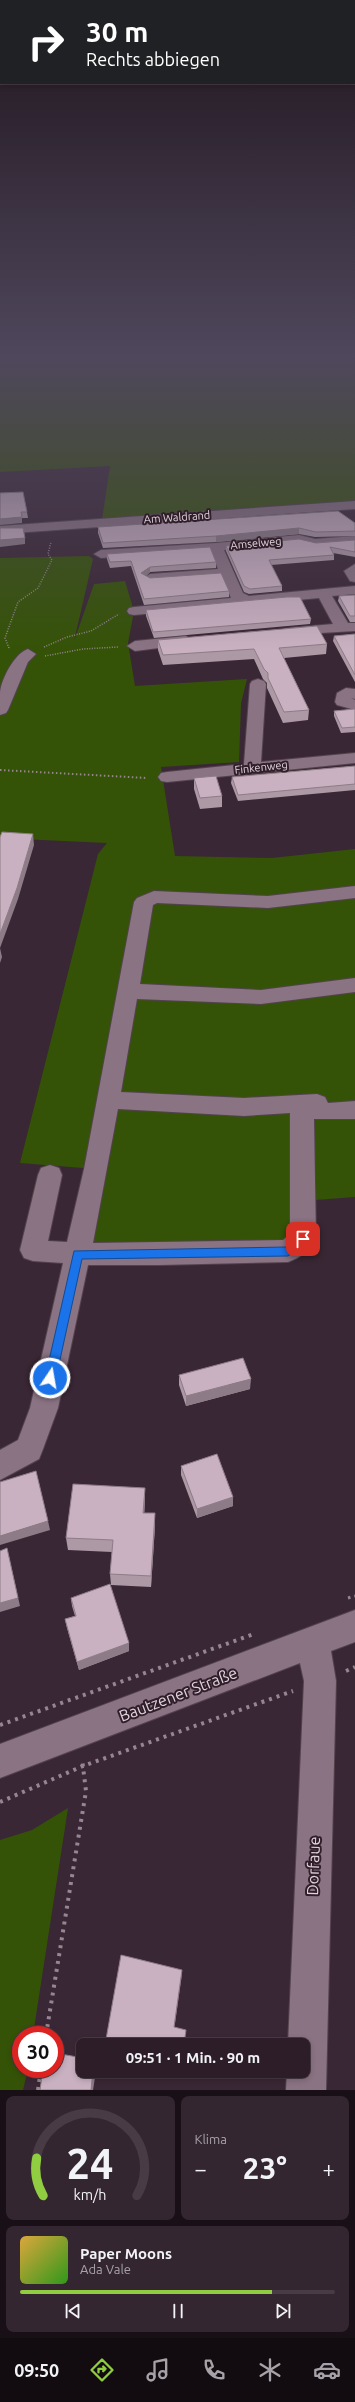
<!DOCTYPE html>
<html lang="de">
<meta charset="utf-8">
<style>
:root{--surface:#2c1d28;--page:#342630;--text:#f1f3f6;--muted:#a6a2a8;--line:#483b45;--accent:#90cd41}
body{margin:0;font-family:Ubuntu,sans-serif;background:var(--page);color:var(--text);height:100vh;display:flex;flex-direction:column;font-size:15px;white-space:nowrap}
*{box-sizing:border-box;margin:0}
p{font-size:13px;color:var(--muted)}
.icon{flex:none;width:22px;height:22px;fill:none;stroke:currentColor;stroke-width:2;stroke-linecap:round;stroke-linejoin:round}
.map{position:relative;height:2090px;overflow:hidden}
.details{display:flex;flex-direction:column;gap:6px;padding:6px;background:#181016;flex:1}
.details>*{flex:none}
.hud{position:absolute;left:0px;top:0px;width:355px;height:84px;box-shadow:0 2px 6px #0003,0 0 0 1px var(--line);background:#202124;color:#fff;overflow:hidden}
.speed{position:absolute;left:12px;top:2026px;display:flex;gap:8px;font-size:20px;font-weight:700;text-align:center}
.speed>*{display:grid;place-content:center;width:52px;height:52px;border-radius:50%;background:var(--surface);box-shadow:0 2px 6px #0003,0 0 0 1px var(--line);line-height:1}
.speed .limit{border:6px solid #d22;background:#fff;color:#111}
.pin{position:absolute;display:grid;place-items:center;width:34px;height:34px;color:#fff;margin:-17px;border-radius:8px;box-shadow:0 2px 6px #0006}
.me{position:absolute;width:44px;margin:-22px;rotate:12deg;stroke-linejoin:round;filter:drop-shadow(0 0 3px #0008)}
.turn{display:flex;align-items:center;gap:14px;height:84px;padding:0 20px;font-size:18px}
.turn .icon{width:52px;height:52px;stroke-width:2.5}
.turn b{display:block;font-size:28px;line-height:34px}
.big{font-size:30px;font-weight:700;line-height:1.1}
.details .card{flex:1;display:flex;flex-direction:column;justify-content:center;gap:6px;min-width:0;padding:0 14px;border-radius:8px;background:var(--page)}
.details .dial{align-items:center;gap:0}
.dial svg{height:104px;overflow:visible;fill:none;stroke:var(--line);stroke-width:7;stroke-linecap:round;text-anchor:middle}
.dial text{fill:var(--text);stroke:none}
.song{display:flex;align-items:center;gap:12px}
.cover{width:48px;height:48px;border-radius:6px;background:linear-gradient(135deg,hsl(40 70% 55%),hsl(110 70% 35%))}
.played{height:4px;border-radius:2px;background:linear-gradient(90deg,var(--accent) 80%,var(--line) 80%)}
.keys{display:flex;justify-content:space-around;direction:ltr}
.heat{display:flex;justify-content:space-between;align-items:center;font-size:22px;direction:ltr}
.details .tiles{flex:1;display:grid;gap:6px;grid-template-columns:1fr 1fr}
.card:last-child{grid-column:span 2}
.trip{position:absolute;left:76px;top:2038px;width:234px;height:40px;border-radius:8px;background:var(--surface);box-shadow:0 2px 6px #0003,0 0 0 1px var(--line);font-weight:700;line-height:40px;text-align:center}
.tabs{display:flex;height:64px;justify-content:space-around;align-items:center;background:#120c10;color:var(--muted)}
.tabs .icon{width:28px;height:28px}
.tabs .selected{color:var(--accent)}
.tabs b{font-size:18px;color:var(--text)}
.map>svg:first-child{display:block}
</style>
<div class="map">
<svg width="355" height="2090" viewBox="0 0 355 2090">
<rect width="100%" height="100%" fill="#3a2735"/>
<g fill="#355307">
<path d="M0 357H355V504L102 520 110 466 0 472Z"/>
<path d="M89 556 93 559 74 641 94 584 125 581 134 611 128 643 135 686 247 679 241 703 239 762 161 767 175 856 272 858 355 849V1197L302 1201 303 1239 78 1254 96 1169 20 1163 98 854 107 843 0 838V558Z"/>
<path d="M68 1808 33 2035H21V2069H28L23 2090H0V1840L32 1830Z"/>
</g>
<g fill="none" stroke-linecap="round" stroke-linejoin="round">
<g stroke="#53434e" stroke-width="2">
<g id="minor">
<path d="M355 501V509L0 534V526Z"/>
<path d="M299 535 315 539 355 536V544L315 547 299 543 224 550 243 593 249 596 355 586V594L332 596 348 623H355V631L285 635 283 632 285 629 290 628 333 624 319 598 134 615 129 614 127 611 129 608 134 607 231 598 222 577 150 582 143 578 150 574 218 569 211 551 101 558 94 554 101 550 216 543Z"/>
<path d="M355 564V582L350 581 344 571Z"/>
<path d="M186 636 194 641 191 644 135 651 127 646 135 641Z"/>
<path d="M28 649 36 654 28 662 8 710 6 713 0 715C0 708 0 700 0 693 1 679 15 653 28 649Z"/>
<path d="M258 679 264 681 266 684 261 762 355 753V763L167 782 161 781 158 777 161 773 167 772 244 764 250 684 252 681Z"/>
<path d="M346 688 355 689V699L351 698 355 700V710L337 705 335 702 337 693Z"/>
<path d="M355 886V898L268 908 157 903 153 905 140 984 261 990 355 978V992L261 1004 137 999 121 1092 244 1098 317 1094 325 1097 328 1103 355 1101V1119H314L316 1239C310 1250 300 1258 288 1262L160 1265H88L58 1408 43 1449 39 1459 0 1480V1450L18 1440 30 1408 63 1263 33 1261 24 1258 20 1250 38 1175 41 1168 50 1165 59 1168 62 1175 48 1241 67 1242 84 1169 134 902 137 898 154 891 268 896ZM118 1109 244 1116 290 1113V1234L283 1240 93 1243Z"/>
<path d="M355 1610V1642L331 1651 336 1681 326 2090H286L287 2071H303V2045H288L304 1681 300 1663 0 1778V1744Z"/>
</g>
</g>
<g stroke="#958691" stroke-width="1.5" stroke-dasharray="1 1.5" stroke-linecap="butt">
<path d="M44 647 67 637 91 631 119 614"/>
<path d="M9 648 5 638 18 602 38 588 52 560 48 554 51 542"/>
<path d="M45 656 83 649 118 647"/>
</g>
<path stroke="#958691" stroke-width="2" stroke-dasharray="1.5 2.5" stroke-linecap="butt" d="M0 770 147 778"/>
<path stroke="#958691" stroke-width="3" stroke-dasharray="2.5 4" stroke-linecap="butt" d="M348 1598 355 1596"/>
<g stroke="#958691" stroke-width="4" stroke-dasharray="3 5" stroke-linecap="butt">
<path d="M346 1671 355 1667"/>
<path d="M0 1725 254 1634"/>
<path d="M0 1802 83 1766 293 1691"/>
<path d="M46 2035 86 1791 82 1759"/>
<path d="M38 2090 41 2069"/>
</g>
<use href="#minor" fill="#8a7383" fill-rule="evenodd"/>
</g>
<g fill="#ad98a6">
<path d="M0 493 27 512 28 518H22V523Z"/>
<path d="M355 523V536L315 537 299 534 216 542 103 548 98 533V527Z"/>
<path d="M355 540V557L333 553 334 555V560L271 565 282 586V591L249 594 244 592 226 551V546L316 543Z"/>
<path d="M107 554 216 562V568L150 572 146 576 150 578 229 591V597L144 605 131 566 110 568 107 559Z"/>
<path d="M355 595V622H350L338 601 339 596Z"/>
<path d="M146 610 311 619 310 624 154 638 146 616Z"/>
<path d="M355 634V682L333 641 334 636Z"/>
<path d="M158 640 327 644 326 654 284 658 309 710 308 720 283 723 267 688V683L263 679 254 659 163 665 158 650Z"/>
<path d="M355 709V732L341 733 334 716V711Z"/>
<path d="M355 766V790L238 801 231 783 232 777Z"/>
<path d="M194 778 222 796V807L200 809 194 789Z"/>
<path d="M179 1375 250 1389 186 1406 179 1385Z"/>
<path d="M181 1466 233 1497V1506L197 1518 181 1475Z"/>
<path d="M145 1488V1500L144 1513H155V1526L151 1587 111 1585 110 1574 112 1552 68 1550 66 1538Z"/>
<path d="M71 1598 129 1651 79 1670 67 1628 65 1619 75 1616 72 1606Z"/>
<path d="M174 2071H181V2073Z"/>
</g>
<g fill="#8d7c87">
<path d="M22 517V523L0 525V519Z"/>
<path d="M299 528V534L216 542V536Z"/>
<path d="M25 538V544L0 547V540Z"/>
<path d="M150 567V572L142 579 141 573Z"/>
<path d="M33 834 34 845 18 899 0 948 2 957 0 963V934Z"/>
<path d="M251 1379 250 1389 186 1406V1396Z"/>
<path d="M145 1488V1500L144 1525 143 1513Z"/>
<path d="M233 1497V1506L197 1518V1509Z"/>
<path d="M155 1513V1526L151 1587V1576Z"/>
<path d="M48 1521 50 1530 0 1545V1536Z"/>
<path d="M9 1557 20 1606 0 1612V1603Z"/>
<path d="M129 1643V1651L79 1670 77 1662Z"/>
<path d="M182 1970V1974L174 2030V2027Z"/>
<path d="M93 2071H96L93 2090H91Z"/>
</g>
<g fill="#c9b1c1" stroke="#8d7c87">
<path d="M23 492 27 512H21L22 517 0 519V493Z"/>
<path d="M338 511 355 523V531L316 532 299 528 216 536 103 543 98 527Z"/>
<path d="M0 528H23L25 538 0 540Z"/>
<path d="M299 539 316 543 355 540V552L330 547 334 555 269 560 282 586 250 589 244 586 226 546Z"/>
<path d="M210 547 216 562 150 567 141 573 150 578 221 573 229 591 144 599 131 561 110 562 107 554Z"/>
<path d="M355 595V616H350L339 596Z"/>
<path d="M287 597H300L311 619 153 632 146 610Z"/>
<path d="M317 626 327 644 279 648 309 710 284 712 268 678V673L264 669 254 649 163 655 158 640Z"/>
<path d="M355 634V675L334 636Z"/>
<path d="M355 709V727L342 728 334 711Z"/>
<path d="M355 766V784L238 795 232 777Z"/>
<path d="M216 776 222 796 200 798 194 778Z"/>
<path d="M2 832 33 834 17 888 0 934V837Z"/>
<path d="M243 1358 251 1379 186 1396 179 1375Z"/>
<path d="M217 1454 233 1497 197 1509 181 1466Z"/>
<path d="M36 1471 48 1521 0 1536V1482Z"/>
<path d="M73 1484 145 1488 143 1513H155L151 1576 110 1574 113 1540 66 1538Z"/>
<path d="M7 1548 18 1598 0 1603V1551Z"/>
<path d="M110 1584 129 1643 77 1662 65 1619 76 1616 71 1598Z"/>
<path d="M121 1955 182 1970 174 2027 186 2030 184 2045H105Z"/>
<path d="M55 2053 83 2058V2071H93L91 2090H40L43 2069H55Z"/>
</g>
<linearGradient id="sky" x2="0" y2="1"><stop stop-color="#20151d"/><stop offset="0.55" stop-color="#4f475c"/><stop offset="1" stop-color="#4f475c" stop-opacity="0"/></linearGradient>
<rect width="355" height="650" fill="url(#sky)"/>
<path fill="#1a73e8" stroke="#114b97" d="M303 1235 308 1239 306 1242 288 1256 82 1259 56 1378 50 1383 46 1381 45 1378 74 1251 286 1247Z"/>
<g text-anchor="middle" dominant-baseline="central" stroke-width="4" stroke-linejoin="round" paint-order="stroke">
<g font-size="11" fill="#e1d4dd" stroke="#301e2b">
<text transform="translate(177 517) rotate(-4)">Am Waldrand</text>
<text transform="translate(256 543) rotate(-5)">Amselweg</text>
<text transform="translate(261 767) rotate(-6)">Finkenweg</text>
</g>
<g font-size="16" fill="#e1d4dd" stroke="#301e2b">
<text transform="translate(178 1694) rotate(-21)">Bautzener Straße</text>
<text transform="translate(313 1866) rotate(-88)">Dorfaue</text>
</g>
</g>
</svg>
<div class="speed"><div class="limit">30</div></div>
<div class="pin" style="left:303px;top:1239px;background:#d93025"><svg class="icon" aria-label="arrive" viewBox="0 0 24 24"><path d="M6 21V4h12l-3 4 3 4H6"/></svg></div>
<svg class="me" style="left:50px;top:1378px" viewBox="-20 -20 40 40"><circle r="17" fill="#1a73e8" stroke="#fff" stroke-width="3"/><path d="M0-11L8 9 0 5-8 9z" fill="#fff"/></svg>
<div class="trip">09:51 · 1 Min. · 90 m</div>
<div class="hud">
<div class="turn"><svg class="icon" aria-label="right" viewBox="0 0 24 24"><path d="M7 20v-9h11M14 6l5 5-5 5"/></svg><div><b>30 m</b>Rechts abbiegen</div></div>
</div>
</div>
<section class="details">
<div class="tiles">
<div class="card dial"><svg viewBox="0 0 100 80">
<path d="M14 69A42 42 0 1 1 86 69"/>
<path d="M14 69A42 42 0 0 1 9 40" stroke="#90cd41"/>
<text x="50" y="56" font-size="32" font-weight="700">24</text>
<text x="50" y="72" font-size="11">km/h</text>
</svg></div>
<div class="card"><p>Klima</p>
<div class="heat"><a>−</a><b class="big">23°</b><a>+</a></div>
</div>
<div class="card">
<div class="song"><i class="cover"></i><div><b>Paper Moons</b><p>Ada Vale</p></div></div>
<div class="played"></div>
<div class="keys"><svg class="icon" aria-label="previous" viewBox="0 0 24 24"><path d="M18 5L8 12l10 7zM5 5v14"/></svg><svg class="icon" aria-label="pause" viewBox="0 0 24 24"><path d="M8 5v14M16 5v14"/></svg><svg class="icon" aria-label="next" viewBox="0 0 24 24"><path d="M6 5l10 7-10 7zM19 5v14"/></svg></div>
</div>
</div>
</section>
<nav class="tabs">
<b>09:50</b>
<svg class="icon selected" aria-label="directions" viewBox="0 0 24 24"><path d="M12 3l9 9-9 9-9-9zM9 14v-3h6M13 9l2 2-2 2"/></svg>
<svg class="icon" aria-label="music" viewBox="0 0 24 24"><path d="M9 18V5l10-2v13"/><circle cx="6" cy="18" r="3"/><circle cx="16" cy="16" r="3"/></svg>
<svg class="icon" aria-label="phone" viewBox="0 0 24 24"><path d="M5 4h4l2 5-3 2q2 4 5 5l2-3 5 2v4C11 20 4 13 5 4z"/></svg>
<svg class="icon" aria-label="climate" viewBox="0 0 24 24"><path d="M12 3v18M4 7l16 10M4 17L20 7"/></svg>
<svg class="icon" aria-label="car" viewBox="0 0 24 24"><path d="M5 17H2v-5l4-1 3-4h7l3 4 3 1v5h-3M9 17h6M6 11h13"/><circle cx="7" cy="17" r="2"/><circle cx="17" cy="17" r="2"/></svg>
</nav>
